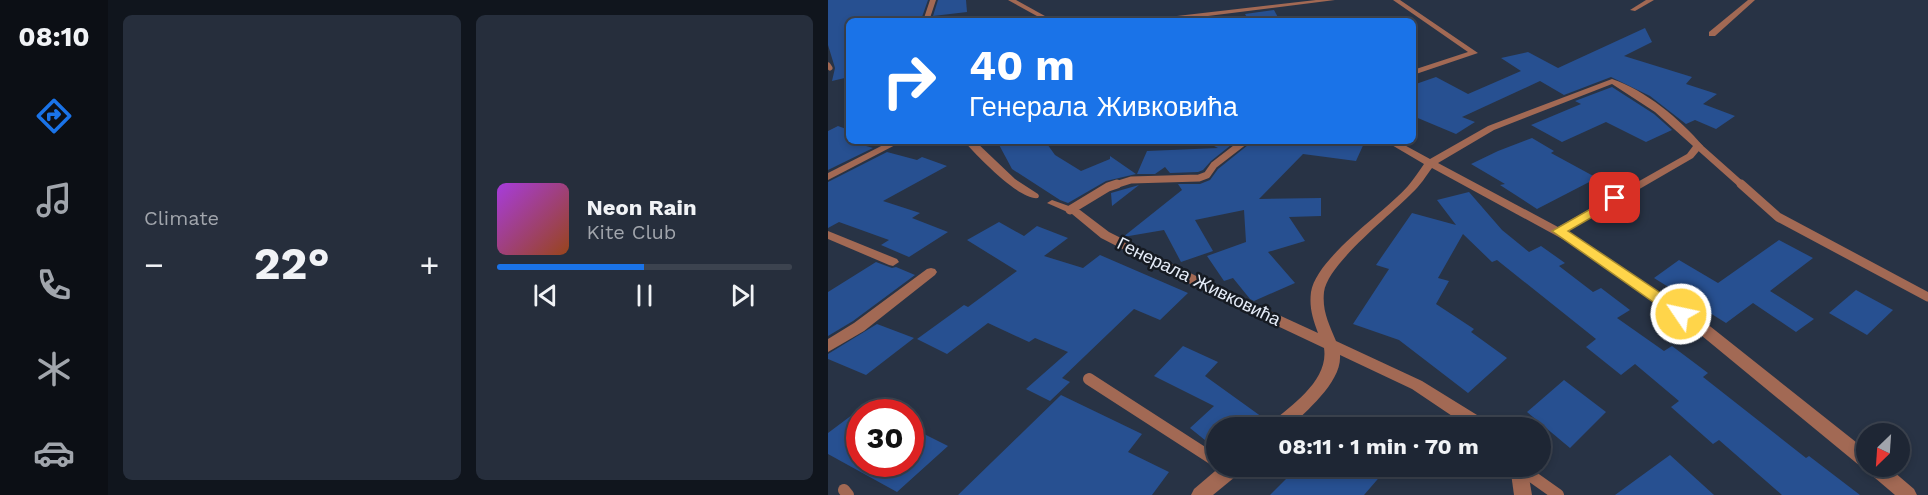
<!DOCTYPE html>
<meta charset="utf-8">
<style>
:root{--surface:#1e2634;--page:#262e3c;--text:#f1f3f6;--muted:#a1a5ac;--line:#3c434f;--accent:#1a73e8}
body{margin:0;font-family:"Work Sans",sans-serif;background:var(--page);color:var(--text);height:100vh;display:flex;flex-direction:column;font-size:22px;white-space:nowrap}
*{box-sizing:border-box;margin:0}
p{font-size:20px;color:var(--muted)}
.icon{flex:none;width:33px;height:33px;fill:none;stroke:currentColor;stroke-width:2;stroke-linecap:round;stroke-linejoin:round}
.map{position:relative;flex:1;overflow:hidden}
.details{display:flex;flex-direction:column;gap:15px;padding:15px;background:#10151d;width:720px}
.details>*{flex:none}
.guide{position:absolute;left:18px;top:18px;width:570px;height:126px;border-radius:9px;box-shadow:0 3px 9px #0003,0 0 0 2px var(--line);background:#1a73e8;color:#fff;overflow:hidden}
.needle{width:39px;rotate:205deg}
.fabs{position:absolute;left:1028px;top:423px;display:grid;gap:12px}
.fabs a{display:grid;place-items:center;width:54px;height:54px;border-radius:50%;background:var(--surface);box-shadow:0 3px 9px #0003,0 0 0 2px var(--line);font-size:30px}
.speed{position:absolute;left:18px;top:399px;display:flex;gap:12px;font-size:30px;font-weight:700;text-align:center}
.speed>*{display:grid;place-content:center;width:78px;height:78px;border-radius:50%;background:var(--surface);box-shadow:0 3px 9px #0003,0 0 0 2px var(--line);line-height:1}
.speed .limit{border:9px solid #d22;background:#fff;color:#111}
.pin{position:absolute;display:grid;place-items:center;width:51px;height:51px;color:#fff;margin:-26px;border-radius:12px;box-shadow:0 3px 9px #0006}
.me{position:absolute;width:66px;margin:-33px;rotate:304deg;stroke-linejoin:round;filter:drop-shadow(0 0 4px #0008)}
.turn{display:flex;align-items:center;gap:21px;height:126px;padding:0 24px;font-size:27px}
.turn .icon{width:78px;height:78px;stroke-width:2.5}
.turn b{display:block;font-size:42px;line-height:51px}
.big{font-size:45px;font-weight:700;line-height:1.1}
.details .tile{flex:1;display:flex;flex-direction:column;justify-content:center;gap:9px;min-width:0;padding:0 21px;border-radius:9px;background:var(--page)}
.song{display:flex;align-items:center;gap:18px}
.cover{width:72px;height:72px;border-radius:9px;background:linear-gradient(135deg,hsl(280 70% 55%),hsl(20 70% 35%))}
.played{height:6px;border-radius:3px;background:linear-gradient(90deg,var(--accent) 50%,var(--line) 50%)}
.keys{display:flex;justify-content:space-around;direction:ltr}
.heat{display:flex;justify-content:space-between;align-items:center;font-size:33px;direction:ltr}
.details .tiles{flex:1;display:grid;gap:15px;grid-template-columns:repeat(2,1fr)}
.trip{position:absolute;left:378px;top:417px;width:345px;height:60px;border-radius:30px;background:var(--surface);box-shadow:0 3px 9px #0003,0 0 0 2px var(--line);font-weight:700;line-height:60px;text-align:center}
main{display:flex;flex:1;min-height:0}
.tabs{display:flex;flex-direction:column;width:108px;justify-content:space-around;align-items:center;background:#0c0f15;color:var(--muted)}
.tabs .icon{width:42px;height:42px}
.tabs .current{color:var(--accent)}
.tabs b{font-size:27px;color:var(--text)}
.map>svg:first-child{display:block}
</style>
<main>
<nav class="tabs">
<b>08:10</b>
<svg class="icon current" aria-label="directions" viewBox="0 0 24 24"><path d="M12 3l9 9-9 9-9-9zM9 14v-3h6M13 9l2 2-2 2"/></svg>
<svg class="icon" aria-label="music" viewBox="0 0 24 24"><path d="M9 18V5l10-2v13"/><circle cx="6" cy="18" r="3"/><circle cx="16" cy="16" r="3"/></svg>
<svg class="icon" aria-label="phone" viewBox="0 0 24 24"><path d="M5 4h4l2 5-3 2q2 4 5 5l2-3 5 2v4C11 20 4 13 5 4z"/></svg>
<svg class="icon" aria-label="climate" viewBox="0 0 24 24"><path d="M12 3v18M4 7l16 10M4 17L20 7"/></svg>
<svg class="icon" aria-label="car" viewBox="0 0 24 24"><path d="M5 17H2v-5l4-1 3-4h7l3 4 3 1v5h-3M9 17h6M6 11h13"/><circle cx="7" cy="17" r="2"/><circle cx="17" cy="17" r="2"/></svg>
</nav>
<section class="details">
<div class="tiles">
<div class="tile"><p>Climate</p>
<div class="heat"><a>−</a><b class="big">22°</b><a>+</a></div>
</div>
<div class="tile">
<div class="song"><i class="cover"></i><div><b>Neon Rain</b><p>Kite Club</p></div></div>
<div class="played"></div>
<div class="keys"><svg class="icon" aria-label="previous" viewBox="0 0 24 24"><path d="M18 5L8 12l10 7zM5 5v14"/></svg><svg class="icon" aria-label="pause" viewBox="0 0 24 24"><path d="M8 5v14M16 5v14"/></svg><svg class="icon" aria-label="next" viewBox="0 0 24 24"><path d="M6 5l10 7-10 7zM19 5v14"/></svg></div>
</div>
</div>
</section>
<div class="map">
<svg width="1100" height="495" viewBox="0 0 1100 495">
<rect width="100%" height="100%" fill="#283345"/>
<g fill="#275091">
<path d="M0 0H100L94 17 72 21H21V77L4 81 7 68 0 45Z"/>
<path d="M110 0H138L139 12 105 16Z"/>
<path d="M446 10 452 21H421L417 14Z"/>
<path d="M817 28 824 42 796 56 864 77 858 84 889 94 875 104 907 116 888 129 867 120 858 124 822 96 783 77 736 95 712 81 634 117 647 122 628 134 585 116V85L608 77 640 94 693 71 673 58 700 52 730 68Z"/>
<path d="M784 87 826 114 844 130 818 142 778 122 734 142 703 125 753 104 747 101Z"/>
<path d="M10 126 21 130V141L45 148 0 170V131Z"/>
<path d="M704 138 726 151 723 153 769 178 709 209 672 185 677 184 643 164 670 151Z"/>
<path d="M169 141H217L227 155 253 171 282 159V156L308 174 278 181 240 203 232 200 184 169Z"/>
<path d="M376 141H408L383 161 375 170 370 172 342 173 337 167 327 174H309L319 151 390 148Z"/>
<path d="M423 141H537L528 161 475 154 431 199 493 198V216L461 217 477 241 440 252 467 283 426 301 422 299 405 278 396 281 379 256 418 242 416 210 367 220 385 251 353 262 336 230 295 237 354 190 350 184H372L382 180 390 169 420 145Z"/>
<path d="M59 152 89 160 94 157 119 166 55 201 92 213 84 218 120 232 81 257 53 245 61 240 11 222 0 228V182Z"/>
<path d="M311 185 284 206 283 193Z"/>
<path d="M641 192 674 230 701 252 713 246 737 263 731 266 765 292 773 288 802 310 789 318 836 351 844 346 880 373 875 377 978 458 981 456 1032 495H954L891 440 885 444 843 407 851 401 807 364 793 375 758 347 768 339 669 260 664 262 635 234 610 278 621 281 608 304 646 329 643 332 679 358 640 393 571 340 525 324 561 269 548 265 584 213 628 225 609 200Z"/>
<path d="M171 222 196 236 209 226 240 238 216 256 255 268 272 255 360 293 332 320 306 309 234 378 242 382 222 401 198 389 240 352 207 338 201 342 160 323 119 354 89 339 136 305 140 307 189 271 139 240Z"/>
<path d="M951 240 985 258 942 291 986 319 968 332 925 303 898 323 826 278 851 260 890 283Z"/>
<path d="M48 262 64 268 68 267 87 275 25 321 0 336V292Z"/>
<path d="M1028 290 1065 310 1039 335 1001 313Z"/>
<path d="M49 324 86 338 38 375 0 359V354Z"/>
<path d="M355 346 390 362 377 376 441 422 439 428H388V449L362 428 386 406 326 376Z"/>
<path d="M736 380 778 412 742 448 699 412Z"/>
<path d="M233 395 314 434 300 452 341 472 324 495H130Z"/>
<path d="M32 409V464H82V427L120 446 69 492 0 454V433Z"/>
<path d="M842 455 886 495H787Z"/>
<path d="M471 466H561L536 495H442Z"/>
</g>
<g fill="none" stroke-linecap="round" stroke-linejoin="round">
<path stroke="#a26954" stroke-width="5" d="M0 65 2 68"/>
<g stroke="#a26954" stroke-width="7">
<path d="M870 146 915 186"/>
<path d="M284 186 303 180 371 178 379 175 386 165 417 141"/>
</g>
<g stroke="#a26954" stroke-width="9">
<path d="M913 184 950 217 1100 297"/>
<path d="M242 210 280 187 289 184"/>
</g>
<g stroke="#a26954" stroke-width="12">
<path d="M261 379 388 461"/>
<path d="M692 468 730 495"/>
<path d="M16 490 20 495"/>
</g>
<g fill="#a26954" fill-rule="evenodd">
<path d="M102 0H108L101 21H95Z"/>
<path d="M180 0H188L226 21H218Z"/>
<path d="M488 0H507L340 21H320L323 19Z"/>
<path d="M565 0H572L650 53 585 75V70L640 52Z"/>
<path d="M818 0H826L807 11 802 10Z"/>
<path d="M920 0H927L887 36H881V32Z"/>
<path d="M784 79C817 90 852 119 875 146L865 158 739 231 878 323 1038 450V466H1059L1086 489 1089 495H1067L1040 472 1038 468 1032 466 868 331 738 241 604 168C598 176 592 186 584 193 563 215 500 263 496 292 494 311 501 324 508 341L594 381 662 423 664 428H642L584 389 512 355C514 382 478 411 461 428H441L443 423C465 404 501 380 496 348L384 295 273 238 244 214 219 203 224 200 252 210 281 232 394 289 490 333C485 319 481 308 483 292 489 257 556 213 580 186 586 179 591 171 596 164L557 141H569L602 159 660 126ZM784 84 827 112 865 146 859 154 730 227 610 163 666 130Z"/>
<path d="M63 141 73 142 0 180V173Z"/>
<path d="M136 141H147L187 179 210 194 211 196 210 198C192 201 148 155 136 141Z"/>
<path d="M0 231 69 259 71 262 65 266 61 265 0 239Z"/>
<path d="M103 268 107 269 109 272 107 275 36 331 0 352V339L26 323 99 269Z"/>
<path d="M393 466H415L413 472 385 495H363L366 489Z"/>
<path d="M682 466H699L704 495H686Z"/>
</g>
</g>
<path fill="#ffd54a" stroke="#a68a30" stroke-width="1.5" d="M787 195 792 196 793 198 792 201 740 231 858 310 861 314 858 318H848L724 231Z"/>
<g text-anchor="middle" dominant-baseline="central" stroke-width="5" stroke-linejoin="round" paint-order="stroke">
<g font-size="18" fill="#e5ecf8" stroke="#161b23">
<text transform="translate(371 281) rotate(26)">Генерала Живковића</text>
</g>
</g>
</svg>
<div class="fabs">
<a><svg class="needle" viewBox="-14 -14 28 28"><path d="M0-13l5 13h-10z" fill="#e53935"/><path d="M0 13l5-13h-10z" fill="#a1a5ac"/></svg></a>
</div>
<div class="speed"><div class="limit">30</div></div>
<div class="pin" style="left:787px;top:198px;background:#d93025"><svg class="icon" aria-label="arrive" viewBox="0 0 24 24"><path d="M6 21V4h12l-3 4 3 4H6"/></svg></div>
<svg class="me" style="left:853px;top:314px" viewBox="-20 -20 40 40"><circle r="17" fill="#ffd54a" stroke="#fff" stroke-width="3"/><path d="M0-11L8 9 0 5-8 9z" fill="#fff"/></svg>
<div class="trip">08:11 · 1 min · 70 m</div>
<div class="guide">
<div class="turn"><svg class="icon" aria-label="right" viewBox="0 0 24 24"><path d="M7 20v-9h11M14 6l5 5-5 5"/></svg><div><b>40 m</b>Генерала Живковића</div></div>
</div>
</div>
</main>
